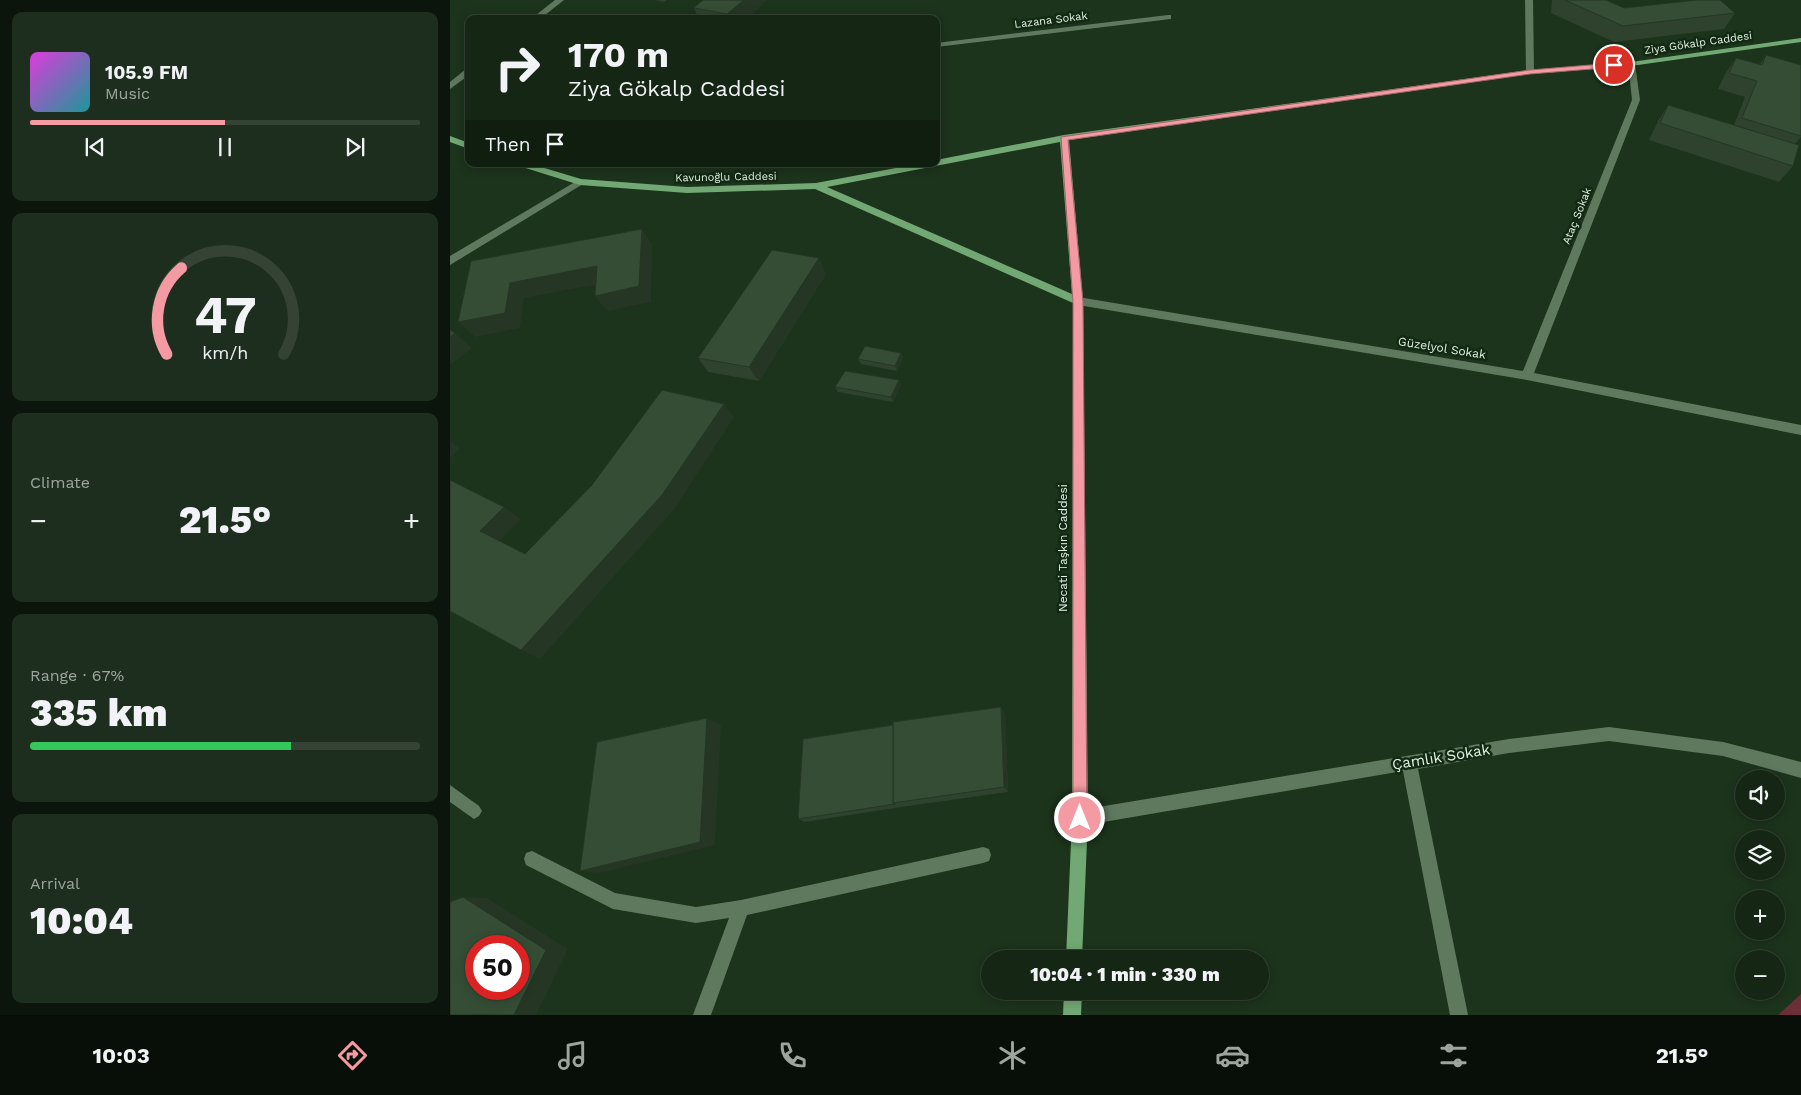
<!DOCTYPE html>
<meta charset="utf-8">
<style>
:root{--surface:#152615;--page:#1e2e1e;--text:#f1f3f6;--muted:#9da5a0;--line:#344334;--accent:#f49aa2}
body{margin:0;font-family:"Work Sans",sans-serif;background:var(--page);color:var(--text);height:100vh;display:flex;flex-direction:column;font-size:19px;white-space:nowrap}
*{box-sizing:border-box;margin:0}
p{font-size:16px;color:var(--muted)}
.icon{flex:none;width:28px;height:28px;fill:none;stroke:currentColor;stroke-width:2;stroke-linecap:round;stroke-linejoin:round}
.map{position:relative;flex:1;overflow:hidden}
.sheet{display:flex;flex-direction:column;gap:12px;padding:12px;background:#0c150c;width:450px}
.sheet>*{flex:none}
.hud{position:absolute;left:15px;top:15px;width:475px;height:152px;border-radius:10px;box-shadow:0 2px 12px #0003,0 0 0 1px var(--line);background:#152615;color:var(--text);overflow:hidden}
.tools{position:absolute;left:1285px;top:770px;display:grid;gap:10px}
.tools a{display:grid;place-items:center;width:50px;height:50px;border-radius:50%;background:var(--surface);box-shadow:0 2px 12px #0003,0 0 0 1px var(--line);font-size:25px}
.speed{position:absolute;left:15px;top:935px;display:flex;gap:10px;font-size:25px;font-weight:700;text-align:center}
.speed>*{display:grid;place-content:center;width:65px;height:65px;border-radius:50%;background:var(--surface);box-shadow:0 2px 12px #0003,0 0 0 1px var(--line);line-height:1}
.speed .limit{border:8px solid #d22;background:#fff;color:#111}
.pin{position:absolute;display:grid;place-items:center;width:42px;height:42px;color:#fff;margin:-21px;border:2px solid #fff;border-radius:50%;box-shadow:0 1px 5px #0007}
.me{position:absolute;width:55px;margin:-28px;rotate:0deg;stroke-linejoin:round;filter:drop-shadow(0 0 4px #0008)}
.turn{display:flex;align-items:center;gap:18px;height:105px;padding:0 20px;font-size:22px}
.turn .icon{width:65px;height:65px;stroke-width:2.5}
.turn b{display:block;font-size:35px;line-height:42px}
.then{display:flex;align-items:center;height:48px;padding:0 20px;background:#0003;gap:10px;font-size:19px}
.big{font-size:38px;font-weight:800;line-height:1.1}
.sheet .card{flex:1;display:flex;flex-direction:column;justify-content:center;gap:8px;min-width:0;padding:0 18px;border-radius:10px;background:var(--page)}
.sheet .dial{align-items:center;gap:0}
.dial svg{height:130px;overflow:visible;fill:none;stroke:var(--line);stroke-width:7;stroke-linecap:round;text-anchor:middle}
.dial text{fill:var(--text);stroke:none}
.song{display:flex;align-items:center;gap:15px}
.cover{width:60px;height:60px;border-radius:8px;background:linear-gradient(135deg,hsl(300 70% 55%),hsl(180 70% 35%))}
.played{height:5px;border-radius:2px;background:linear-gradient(90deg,var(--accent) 50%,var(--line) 50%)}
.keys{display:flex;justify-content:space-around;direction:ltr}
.heat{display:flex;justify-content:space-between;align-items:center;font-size:28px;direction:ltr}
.charge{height:8px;border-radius:4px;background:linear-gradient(90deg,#34c759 67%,var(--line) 0)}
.trip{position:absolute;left:531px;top:950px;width:288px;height:50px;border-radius:25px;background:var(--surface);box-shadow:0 2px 12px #0003,0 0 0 1px var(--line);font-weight:800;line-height:50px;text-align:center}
.tabs{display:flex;height:80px;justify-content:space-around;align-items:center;background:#080f08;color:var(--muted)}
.tabs .icon{width:35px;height:35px}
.tabs .on{color:var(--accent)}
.tabs b{font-size:22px;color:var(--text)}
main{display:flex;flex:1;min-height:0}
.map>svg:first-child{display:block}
</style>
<main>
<section class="sheet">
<div class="card">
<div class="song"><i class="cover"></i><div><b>105.9 FM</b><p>Music</p></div></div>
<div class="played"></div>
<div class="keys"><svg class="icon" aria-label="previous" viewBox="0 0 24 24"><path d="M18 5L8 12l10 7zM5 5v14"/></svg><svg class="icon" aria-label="pause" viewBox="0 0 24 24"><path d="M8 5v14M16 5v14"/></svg><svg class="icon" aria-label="next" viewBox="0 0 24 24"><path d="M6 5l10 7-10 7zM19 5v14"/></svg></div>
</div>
<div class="card dial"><svg viewBox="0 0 100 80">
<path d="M14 69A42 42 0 1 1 86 69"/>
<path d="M14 69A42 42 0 0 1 23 16" stroke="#f49aa2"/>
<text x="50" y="56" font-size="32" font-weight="700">47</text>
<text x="50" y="72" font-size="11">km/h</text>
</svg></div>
<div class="card"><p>Climate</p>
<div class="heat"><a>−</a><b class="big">21.5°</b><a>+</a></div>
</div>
<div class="card"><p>Range · 67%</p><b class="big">335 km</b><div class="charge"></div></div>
<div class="card"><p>Arrival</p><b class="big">10:04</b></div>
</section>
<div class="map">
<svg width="1351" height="1015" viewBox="0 0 1351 1015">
<rect width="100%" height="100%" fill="#1c331c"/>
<path fill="#6c2f37" d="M1351 994V1015H1328Z"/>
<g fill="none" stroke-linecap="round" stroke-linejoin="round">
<g fill="#5f795f" fill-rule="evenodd">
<path d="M105 0H114L90 19H81Z"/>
<path d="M1075 0H1083L1084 72 1080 74 1076 72Z"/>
<path d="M718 15H721V19L486 47V43Z"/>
<path d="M1178 62 1185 64 1190 100 1084 373 1351 425V435L1077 380 628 305 623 301 628 297 1073 371 1182 100Z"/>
<path d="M16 69H19V75L0 89V82Z"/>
<path d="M130 179 133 180V184L0 265V256Z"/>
<path d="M1159 727 1273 742 1351 762V778L1273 756 1159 741 1059 753 968 769 1018 1015H1000L953 771 630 826 625 823 622 818 625 813 630 810 1059 739Z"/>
<path d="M0 785 29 806 32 811 29 816 24 819 0 802Z"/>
<path d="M533 847 539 849 541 855 539 861 533 863 297 915 261 1015H243L279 918 246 923 163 909 76 865 74 859 76 853 82 851 165 893 246 907 291 900Z"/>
</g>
<g fill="#72a873" fill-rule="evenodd">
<path d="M1351 38V42L1181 66 1080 74 619 140 633 301 638 818 632 959H616L622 818 623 303 365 189 237 193 130 185 69 166 67 164H81L131 179 237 187 366 183 467 164H486V160L614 135 1080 70 1181 62ZM610 142 622 294 377 187Z"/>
<path d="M0 136 19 143V149L0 142Z"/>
<path d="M614 991H632L631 1015H613Z"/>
</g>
</g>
<g fill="#2e422e">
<path d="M204 0H217L214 2Z"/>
<path d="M253 0 297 19H249L244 8Z"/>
<path d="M1102 0H1156L1174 8 1285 13 1274 29 1164 42 1101 13Z"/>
<path d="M1316 55 1351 65V137L1345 144 1343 166 1329 182 1199 140 1208 121 1218 105 1284 125 1295 97 1268 89 1275 74 1286 58 1310 64Z"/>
<path d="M376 274 309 381 258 372 248 358Z"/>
<path d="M451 353 453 358 447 371 411 364 408 359Z"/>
<path d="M451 385 443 402 388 392 385 387Z"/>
<path d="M551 707 555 714 558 792 451 807 355 822 348 819 443 725Z"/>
</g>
<g fill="#253625">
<path d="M294 0H318L297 19H279L277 14Z"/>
<path d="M192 229 202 244 201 302 157 311 145 296Z"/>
<path d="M369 258 376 274 309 381 299 367Z"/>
<path d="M147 266 159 282 74 298 70 328 25 337 8 322 60 283Z"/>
<path d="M5 333 22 348 0 365V337Z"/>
<path d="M451 353 453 358 447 371 445 366Z"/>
<path d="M449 380 451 385 443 402 441 397Z"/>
<path d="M274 404 284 417 225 508 90 659 71 650Z"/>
<path d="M0 441 10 448 0 458Z"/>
<path d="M54 507 71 519 48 542 30 531Z"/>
<path d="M551 707 555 714 558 792 554 787Z"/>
<path d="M257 718 271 725 265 845 150 873 130 871Z"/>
<path d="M13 897 37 898 118 949 86 1015H64Z"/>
</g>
<g fill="#354d35" stroke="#253625" fill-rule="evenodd">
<path d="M253 0H294L277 14 244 8Z"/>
<path d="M1115 0H1156L1174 8 1247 0H1270L1285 13 1173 26Z"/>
<path d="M1316 55 1351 65V136L1292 118 1307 81 1279 73 1286 58 1312 65Z"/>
<path d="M1218 105 1349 145 1343 166 1210 123Z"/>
<path d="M192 229 189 286 145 296 147 266 60 283 55 313 8 322 21 261Z"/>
<path d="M322 250 369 258 299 367 248 358Z"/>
<path d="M0 330 5 333 0 337Z"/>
<path d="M415 346 451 353 445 366 408 359Z"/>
<path d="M395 371 449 380 441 397 385 387Z"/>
<path d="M212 390 274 404 212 495 71 650 0 611V480L54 507 30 531 75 554 142 485Z"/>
<path d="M551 707 554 787 443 803V722Z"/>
<path d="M257 718 250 842 130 871 147 742Z"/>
<path d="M443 725V803L445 804 348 819 353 739Z"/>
<path d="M13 897 96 950 64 1015H0V902ZM26 946H69V989H26Z"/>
</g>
<path fill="#f49aa2" stroke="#9f6469" d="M1164 63 1168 65 1167 67 1080 74 618 140 633 302 637 818 635 823 630 825 625 823 623 818V302L611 137 1080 70Z"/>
<g text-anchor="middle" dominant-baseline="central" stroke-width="5" stroke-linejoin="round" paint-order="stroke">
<g font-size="11" fill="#e2f1e2" stroke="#122913">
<text transform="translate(601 20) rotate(-7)">Lazana Sokak</text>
<text transform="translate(1248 43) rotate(-8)">Ziya Gökalp Caddesi</text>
<text transform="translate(276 177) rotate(-1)">Kavunoğlu Caddesi</text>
<text transform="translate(1127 216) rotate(-68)">Ataç Sokak</text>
</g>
<g font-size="12" fill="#e2f1e2" stroke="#122913">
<text transform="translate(992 348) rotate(9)">Güzelyol Sokak</text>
<text transform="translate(613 548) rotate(-90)">Necati Taşkın Caddesi</text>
</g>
<g font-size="15" fill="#e2f1e2" stroke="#122913">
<text transform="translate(991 757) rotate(-9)">Çamlık Sokak</text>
</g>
</g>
</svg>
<div class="tools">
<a><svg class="icon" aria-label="sound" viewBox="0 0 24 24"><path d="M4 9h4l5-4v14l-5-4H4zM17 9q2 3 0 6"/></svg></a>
<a><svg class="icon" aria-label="layers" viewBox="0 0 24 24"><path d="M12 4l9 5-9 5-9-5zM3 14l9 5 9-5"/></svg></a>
<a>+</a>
<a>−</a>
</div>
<div class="speed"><div class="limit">50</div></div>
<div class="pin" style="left:1164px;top:65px;background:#d93025"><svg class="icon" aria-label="arrive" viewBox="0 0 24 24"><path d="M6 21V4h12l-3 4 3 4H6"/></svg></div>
<svg class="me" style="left:630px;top:818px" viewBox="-20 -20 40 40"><circle r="17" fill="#f49aa2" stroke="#fff" stroke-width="3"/><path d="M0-11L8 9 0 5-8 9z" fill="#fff"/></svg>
<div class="trip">10:04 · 1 min · 330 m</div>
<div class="hud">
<div class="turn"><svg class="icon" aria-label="right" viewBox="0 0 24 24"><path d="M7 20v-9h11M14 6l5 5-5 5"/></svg><div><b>170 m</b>Ziya Gökalp Caddesi</div></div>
<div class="then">Then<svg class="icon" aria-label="arrive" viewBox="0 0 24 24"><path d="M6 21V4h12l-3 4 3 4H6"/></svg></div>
</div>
</div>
</main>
<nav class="tabs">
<b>10:03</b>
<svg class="icon on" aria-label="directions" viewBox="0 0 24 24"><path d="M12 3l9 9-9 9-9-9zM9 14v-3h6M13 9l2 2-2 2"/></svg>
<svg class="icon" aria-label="music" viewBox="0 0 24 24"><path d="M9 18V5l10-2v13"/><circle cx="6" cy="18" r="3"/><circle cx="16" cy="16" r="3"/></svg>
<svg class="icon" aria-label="phone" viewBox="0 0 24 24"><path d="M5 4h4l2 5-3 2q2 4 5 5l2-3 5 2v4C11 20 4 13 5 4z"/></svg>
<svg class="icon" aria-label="climate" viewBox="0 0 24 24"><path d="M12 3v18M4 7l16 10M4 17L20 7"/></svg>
<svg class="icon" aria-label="car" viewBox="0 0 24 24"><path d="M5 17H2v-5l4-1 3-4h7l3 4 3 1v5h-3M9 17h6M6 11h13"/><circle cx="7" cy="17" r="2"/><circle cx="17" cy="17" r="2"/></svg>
<svg class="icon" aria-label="filters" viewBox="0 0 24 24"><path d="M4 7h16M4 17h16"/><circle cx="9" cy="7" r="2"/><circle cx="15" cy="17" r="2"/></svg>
<b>21.5°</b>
</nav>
